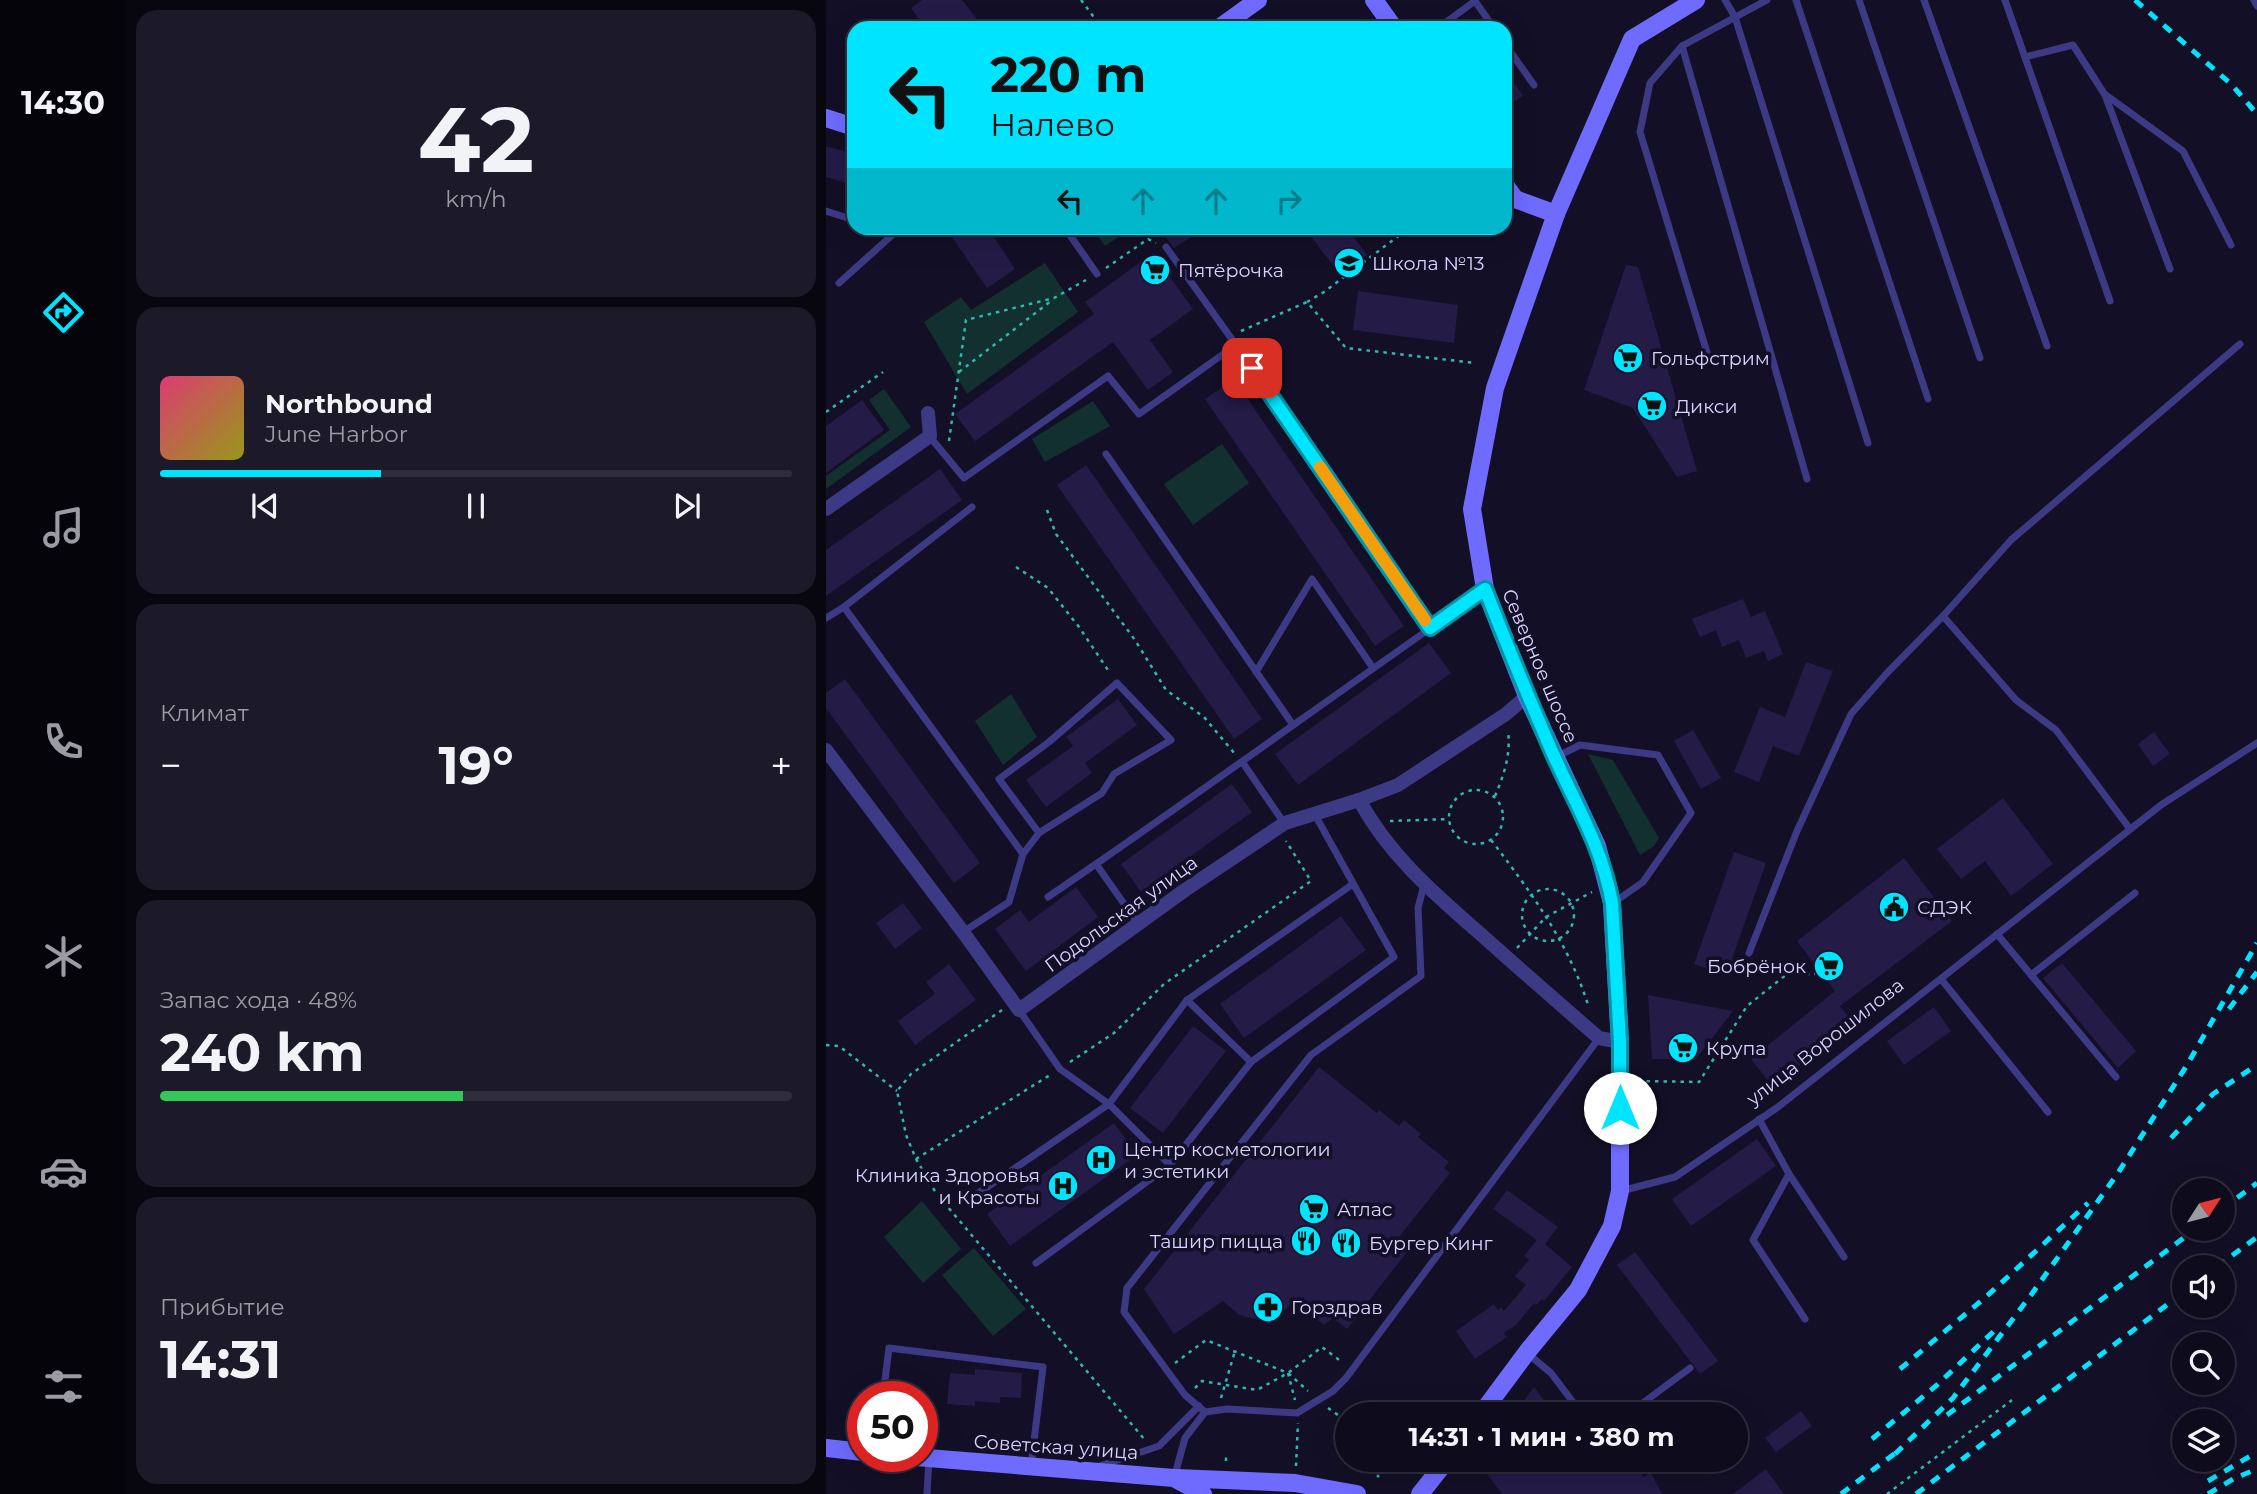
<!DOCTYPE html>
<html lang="ru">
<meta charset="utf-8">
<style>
:root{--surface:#0e0b1c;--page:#1c1929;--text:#f1f3f6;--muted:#9b9ba3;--line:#2e2b3b;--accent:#00e5ff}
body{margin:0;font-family:Montserrat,sans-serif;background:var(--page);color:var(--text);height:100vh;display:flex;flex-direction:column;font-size:26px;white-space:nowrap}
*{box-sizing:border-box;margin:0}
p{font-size:23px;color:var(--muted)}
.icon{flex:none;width:38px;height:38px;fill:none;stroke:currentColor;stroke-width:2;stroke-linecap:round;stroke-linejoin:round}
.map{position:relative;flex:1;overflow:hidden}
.side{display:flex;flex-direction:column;gap:10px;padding:10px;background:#08060f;width:700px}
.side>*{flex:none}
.hud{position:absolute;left:21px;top:21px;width:665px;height:214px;border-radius:21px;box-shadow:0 7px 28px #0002,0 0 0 2px var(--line);background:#00e5ff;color:#111;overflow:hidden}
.needle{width:46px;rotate:54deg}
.controls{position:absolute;left:1346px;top:1178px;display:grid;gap:14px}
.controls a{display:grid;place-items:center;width:63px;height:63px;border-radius:50%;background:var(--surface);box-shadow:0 7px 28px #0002,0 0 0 2px var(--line);font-size:35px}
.speed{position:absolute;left:21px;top:1381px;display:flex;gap:14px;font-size:35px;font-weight:700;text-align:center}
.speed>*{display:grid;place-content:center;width:91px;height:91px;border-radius:50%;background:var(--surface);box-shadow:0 7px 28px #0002,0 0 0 2px var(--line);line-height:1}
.speed .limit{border:10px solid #d22;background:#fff;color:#111}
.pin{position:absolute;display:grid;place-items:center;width:60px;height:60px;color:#fff;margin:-30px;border-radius:14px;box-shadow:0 4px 10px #0006}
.me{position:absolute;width:77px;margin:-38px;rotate:0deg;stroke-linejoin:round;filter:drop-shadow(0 0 5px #0008)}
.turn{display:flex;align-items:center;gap:24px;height:147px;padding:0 28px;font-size:32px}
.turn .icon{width:91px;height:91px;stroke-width:2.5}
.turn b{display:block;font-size:49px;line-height:60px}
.lanes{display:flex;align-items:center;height:66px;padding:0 28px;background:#0003;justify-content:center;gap:35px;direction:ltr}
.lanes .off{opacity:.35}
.big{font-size:52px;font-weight:700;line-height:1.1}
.side .card{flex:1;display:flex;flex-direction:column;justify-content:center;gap:10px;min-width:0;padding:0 24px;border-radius:21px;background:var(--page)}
.side .dial{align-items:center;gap:0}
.dial b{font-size:91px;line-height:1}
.song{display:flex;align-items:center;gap:21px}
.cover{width:84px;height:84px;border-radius:10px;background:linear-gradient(135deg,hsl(340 70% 55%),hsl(60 70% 35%))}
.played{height:7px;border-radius:4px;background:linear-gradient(90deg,var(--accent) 35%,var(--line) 35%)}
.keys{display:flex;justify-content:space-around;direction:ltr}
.heat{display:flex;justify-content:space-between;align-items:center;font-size:38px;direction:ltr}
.charge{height:10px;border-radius:5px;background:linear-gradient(90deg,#34c759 48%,var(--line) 0)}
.trip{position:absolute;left:509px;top:1402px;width:413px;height:70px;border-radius:35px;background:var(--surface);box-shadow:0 7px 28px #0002,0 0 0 2px var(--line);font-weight:700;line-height:70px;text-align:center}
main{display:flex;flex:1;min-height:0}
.menu{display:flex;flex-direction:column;width:126px;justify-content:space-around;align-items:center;background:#06040b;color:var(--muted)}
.menu .icon{width:49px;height:49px}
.menu .current{color:var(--accent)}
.menu b{font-size:32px;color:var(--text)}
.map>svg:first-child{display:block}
</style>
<main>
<nav class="menu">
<b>14:30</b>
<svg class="icon current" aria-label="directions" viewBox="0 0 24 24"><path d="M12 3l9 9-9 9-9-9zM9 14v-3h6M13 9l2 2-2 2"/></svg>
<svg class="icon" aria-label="music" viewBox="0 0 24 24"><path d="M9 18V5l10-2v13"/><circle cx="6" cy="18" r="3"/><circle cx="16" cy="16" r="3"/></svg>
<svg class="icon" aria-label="phone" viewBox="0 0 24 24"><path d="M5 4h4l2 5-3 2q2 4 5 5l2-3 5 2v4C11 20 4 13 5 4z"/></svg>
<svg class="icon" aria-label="climate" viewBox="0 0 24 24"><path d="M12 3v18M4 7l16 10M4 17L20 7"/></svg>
<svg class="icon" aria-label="car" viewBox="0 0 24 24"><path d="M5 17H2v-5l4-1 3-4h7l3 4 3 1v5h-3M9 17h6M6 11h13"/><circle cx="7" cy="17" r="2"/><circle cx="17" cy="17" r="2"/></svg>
<svg class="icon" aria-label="filters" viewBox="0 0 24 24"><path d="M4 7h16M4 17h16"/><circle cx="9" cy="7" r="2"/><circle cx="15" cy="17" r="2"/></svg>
</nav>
<section class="side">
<div class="card dial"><b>42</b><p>km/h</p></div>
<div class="card">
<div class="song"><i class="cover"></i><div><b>Northbound</b><p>June Harbor</p></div></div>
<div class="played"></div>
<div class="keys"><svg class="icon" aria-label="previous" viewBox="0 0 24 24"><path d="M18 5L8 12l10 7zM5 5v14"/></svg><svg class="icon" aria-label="pause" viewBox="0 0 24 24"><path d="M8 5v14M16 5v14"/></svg><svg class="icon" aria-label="next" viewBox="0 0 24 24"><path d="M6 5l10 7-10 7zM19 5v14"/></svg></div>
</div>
<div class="card"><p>Климат</p>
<div class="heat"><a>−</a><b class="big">19°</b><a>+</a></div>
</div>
<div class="card"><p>Запас хода · 48%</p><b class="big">240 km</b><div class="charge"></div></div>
<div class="card"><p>Прибытие</p><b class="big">14:31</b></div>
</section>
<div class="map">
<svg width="1431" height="1494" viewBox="0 0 1431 1494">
<rect width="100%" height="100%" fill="#130f26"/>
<g fill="#12302f">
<path d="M266 228H306L279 246Z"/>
<path d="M219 263 252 312 141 394 98 322 135 297 145 310Z"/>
<path d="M58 389 85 427 0 489V476L64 430 43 400Z"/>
<path d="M267 401 284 426 219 462 206 439Z"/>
<path d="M396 444 423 483 367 525 338 484Z"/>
<path d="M185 694 211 737 177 765 149 721Z"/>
<path d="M762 754 787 760 833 838 828 846 814 855Z"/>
<path d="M96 1201 135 1249 97 1283 58 1237Z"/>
<path d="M148 1248 200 1309 167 1336 116 1275Z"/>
</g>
<g fill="#241b47">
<path d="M96 0H136L158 28H99L85 8Z"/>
<path d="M679 69 697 96 679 108Z"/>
<path d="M0 146 28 154V185L0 177Z"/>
<path d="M120 228H162L189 269 161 288Z"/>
<path d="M333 228H361L367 236 348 248Z"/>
<path d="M479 228H521L541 255 514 275Z"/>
<path d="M327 253 367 309 324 340 347 372 322 390 287 342 149 441 129 414 268 314 259 302Z"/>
<path d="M800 265 812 267 871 471 851 477 807 408 758 390Z"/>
<path d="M532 291 632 305 628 343 527 330Z"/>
<path d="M408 379 578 626 549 646 379 399Z"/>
<path d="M36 400 58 430 0 473V426Z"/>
<path d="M260 465 436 719 408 739 231 485Z"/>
<path d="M114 469 136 500 0 596V550Z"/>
<path d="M917 599 925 617 939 611 957 654 942 661 938 651 920 658 913 640 896 647 890 630 874 637 866 619Z"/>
<path d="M603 643 625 673 472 785 449 754Z"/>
<path d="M980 662 1007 671 973 756 947 746 933 782 908 772 934 707 959 717Z"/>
<path d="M19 679 154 863 128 883 0 708V693Z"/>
<path d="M292 699 311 725 259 763 266 773 220 807 200 780 247 746 240 737Z"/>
<path d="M867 730 895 778 875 789 848 741Z"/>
<path d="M1328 732 1344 754 1327 766 1312 744Z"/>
<path d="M406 784 426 812 315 892 295 864Z"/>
<path d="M1177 798 1227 864 1185 896 1159 861 1135 879 1111 849Z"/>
<path d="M908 852 940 863 900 976 868 964Z"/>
<path d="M1078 858 1126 921 1014 1006 1027 1023 947 1087 925 1059 1009 991 971 941Z"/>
<path d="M250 887 272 917 200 971 169 929 194 910 203 922Z"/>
<path d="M77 903 96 928 69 949 50 923Z"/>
<path d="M515 916 540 950 418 1038 394 1004Z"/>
<path d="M1236 963 1310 1051 1292 1068 1217 978Z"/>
<path d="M123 964 150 1000 89 1045 72 1021 109 994 100 982Z"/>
<path d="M822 995 907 1011 870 1059H826Z"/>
<path d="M1108 1007 1125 1031 1078 1065 1061 1041Z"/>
<path d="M367 1026 400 1051 337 1133 304 1108Z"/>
<path d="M493 1067 551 1113 553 1110 573 1126 578 1120 595 1134 592 1137 623 1162 618 1168 624 1173 569 1242 581 1252 521 1329 507 1318 498 1325 469 1301 453 1315 433 1320 413 1315 397 1301 348 1334 318 1289Z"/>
<path d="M288 1123 311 1155 184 1246 161 1214Z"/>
<path d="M931 1139 950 1166 865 1226 846 1199Z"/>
<path d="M681 1190 732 1227 719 1244 746 1267 718 1301 716 1299 710 1305 708 1303 690 1325 678 1333 681 1337 649 1359 630 1331 668 1304 672 1310 675 1307 678 1311 700 1285 689 1276 703 1260 698 1256 711 1240 667 1209Z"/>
<path d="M809 1252 892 1361 874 1374 791 1265Z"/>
<path d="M149 1369 196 1373 195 1398 174 1397V1403L149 1401V1406L121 1404 124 1373 149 1375Z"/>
<path d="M708 1387 728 1414H688Z"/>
<path d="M975 1411 986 1426 950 1452 939 1438Z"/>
<path d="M657 1460H762L769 1470 790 1460H808L817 1477 825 1473 836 1494H676L658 1470Z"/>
<path d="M940 1469 958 1494H907Z"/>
</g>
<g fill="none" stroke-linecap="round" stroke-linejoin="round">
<g stroke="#2fb8b0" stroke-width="2.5" stroke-dasharray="3.5 5" stroke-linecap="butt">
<path d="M255 0 276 28"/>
<path d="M280 268 322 239 330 243"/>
<path d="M481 302 498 292 583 228"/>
<path d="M415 331 481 302 520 348 649 363"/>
<path d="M133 372 225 301"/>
<path d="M0 412 57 372"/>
<path d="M123 441 140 320 228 298 260 280"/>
<path d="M221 510 230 534 309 640 340 690 378 717 409 754"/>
<path d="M190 567 222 588 253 627 284 673"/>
<circle cx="650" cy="817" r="27"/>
<path d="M669 796C678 775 685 754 682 731"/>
<path d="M564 821 623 819"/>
<path d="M665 840C705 892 744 945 763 1008"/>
<circle cx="722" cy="915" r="26"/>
<path d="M691 948 720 917 766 892"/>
<path d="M176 1010 85 1074 71 1091 80 1135 90 1159 110 1193 319 1440"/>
<path d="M0 1045 13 1046 71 1091"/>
<path d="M244 1062 288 1033 338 984 485 881 460 841"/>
<path d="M812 1081 873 1082 921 1006 961 974H989"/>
<path d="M90 1159 224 1075"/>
<path d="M349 1363 380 1340 462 1373 482 1391"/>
<path d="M462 1373 469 1400"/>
<path d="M369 1388 376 1381 431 1390 462 1373 496 1347 516 1362"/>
<path d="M395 1398 409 1351"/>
<path d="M502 1408 522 1422"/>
<path d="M573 1460 583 1467"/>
<path d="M400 1461V1454"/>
<path d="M539 1463 553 1477"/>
<path d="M586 1463 588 1466"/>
<path d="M470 1466 472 1423"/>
<path d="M1061 1494 1186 1400"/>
</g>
<g stroke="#3d3a85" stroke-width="7">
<path d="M899 0 909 17 1042 443"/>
<path d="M941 0 856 46 981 479"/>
<path d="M970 0 1102 399"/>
<path d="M1033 0 1154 358"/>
<path d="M1098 0 1221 346"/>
<path d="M1179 0 1284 301"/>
<path d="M1428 0 1431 6"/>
<path d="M612 28 649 1 668 28"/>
<path d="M679 44 708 85"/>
<path d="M856 46 824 83 814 132 883 359"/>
<path d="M1199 57 1247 45 1279 95 1344 269"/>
<path d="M1280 95 1357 151 1405 245"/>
<path d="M0 211 28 220"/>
<path d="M49 228 67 234"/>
<path d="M239 228 271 274"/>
<path d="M13 283 74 228"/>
<path d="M426 368 605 628"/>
<path d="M104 437 138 478 282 376 313 414 410 345 340 247"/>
<path d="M280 454 467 725"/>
<path d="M18 607 197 854 183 902 137 932"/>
<path d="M0 618 18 607 146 507"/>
<path d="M430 672 486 579 547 668"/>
<path d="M730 757 754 745 832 755 865 813 817 882 787 903"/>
<path d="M417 763 458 823"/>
<path d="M1304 829 1230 730 1190 700 1117 616 1185 540 1414 344"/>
<path d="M197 854 213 833 276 793 288 774 345 740 291 683 223 742 173 779 213 833"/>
<path d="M222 897 270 864"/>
<path d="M313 925 270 864C400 774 528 681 659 590"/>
<path d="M1171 934 1290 1077"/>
<path d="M923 953 971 831 1025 714 1061 673 1117 616"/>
<path d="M1205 975 1309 893"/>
<path d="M1115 979 1222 1112"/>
<path d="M361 1000 425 1062"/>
<path d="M193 1010 234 1069 283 1104 344 1165"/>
<path d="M933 1119 963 1174 1018 1257"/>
<path d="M963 1174 927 1240 979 1319"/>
<path d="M795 1191 849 1177 952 1107 1335 805 1431 743"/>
<path d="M151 1194 283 1104 361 1000 527 884"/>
<path d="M210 1263 344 1165 425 1062 568 957 488 813"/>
<path d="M701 1353 725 1373 756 1414"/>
<path d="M57 1396 63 1348 217 1367 205 1466"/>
<path d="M379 1412 359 1395 298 1312 301 1288 485 1055 595 976 592 908 598 885"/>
<path d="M802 1414 864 1368"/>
<path d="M274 1466 333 1446 373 1406"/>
<path d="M348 1478 359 1438 379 1412 401 1409 471 1413 507 1391 520 1378 773 1038"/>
<path d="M101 1494 103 1459"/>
</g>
<g stroke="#3d3a85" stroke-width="14">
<path d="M0 509 104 436 102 413"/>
<path d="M0 750 137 932 193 1010 359 890 459 823 533 800 572 785 680 714 701 696"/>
<path d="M533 800C565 858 610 895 659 938 697 972 735 1005 773 1038L794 1042"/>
</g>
<g stroke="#6f6bff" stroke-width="18">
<path d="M548 0 568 28"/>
<path d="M393 28 432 0"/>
<path d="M0 118 28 127"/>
<path d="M679 185 689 199 730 214"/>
<path d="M655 1414 701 1352 752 1290 786 1226 794 1191V1042L786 903 771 846 701 696 659 589 646 509 669 388 730 214 806 39 870 0"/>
<path d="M0 1448 37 1452"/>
<path d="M77 1456 348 1478 377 1494"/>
<path d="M351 1478 469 1483 531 1494"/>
<path d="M594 1494 621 1460"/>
</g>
<g stroke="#00e5ff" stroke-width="5" stroke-dasharray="10 9" stroke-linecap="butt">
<path d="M1309 0 1406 85 1431 114"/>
<path d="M1403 1009 1431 972"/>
<path d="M1345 1138 1387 1094 1431 1065"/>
<path d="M1396 1209 1431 1183"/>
<path d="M1391 1267 1431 1237"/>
<path d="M1074 1369 1161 1296 1262 1203"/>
<path d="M1121 1415 1371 1228"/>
<path d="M1046 1439 1111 1385 1168 1331"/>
<path d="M1069 1454 1127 1398 1205 1295 1292 1173 1361 1065 1431 943"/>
<path d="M1382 1481 1431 1452"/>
<path d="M1015 1494 1076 1448"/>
<path d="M1090 1494 1358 1292"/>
<path d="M1382 1494 1409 1478 1431 1469"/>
</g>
</g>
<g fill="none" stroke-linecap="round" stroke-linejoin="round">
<g stroke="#0095a6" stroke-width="18">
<path id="route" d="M426 368 604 628 659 589C681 645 703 699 727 754 750 805 776 847 786 903L794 1042V1108"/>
</g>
<use href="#route" stroke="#00e5ff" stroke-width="12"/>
<path stroke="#f59e0b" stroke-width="12" d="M494 467 599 620"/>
</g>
<defs>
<g id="school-disc" transform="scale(1.575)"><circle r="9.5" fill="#00e5ff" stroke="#130f26"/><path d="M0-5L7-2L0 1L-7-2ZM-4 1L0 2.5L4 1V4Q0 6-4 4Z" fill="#111"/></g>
<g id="supermarket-disc" transform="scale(1.575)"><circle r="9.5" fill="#00e5ff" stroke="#130f26"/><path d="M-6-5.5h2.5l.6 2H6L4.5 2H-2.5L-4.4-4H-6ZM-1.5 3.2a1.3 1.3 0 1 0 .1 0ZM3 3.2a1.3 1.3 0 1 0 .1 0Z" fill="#111"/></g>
<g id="civic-disc" transform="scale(1.575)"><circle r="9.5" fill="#00e5ff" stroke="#130f26"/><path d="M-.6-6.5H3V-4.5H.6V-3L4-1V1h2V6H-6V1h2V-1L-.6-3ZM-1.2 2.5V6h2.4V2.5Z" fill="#111"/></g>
<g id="hospital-disc" transform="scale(1.575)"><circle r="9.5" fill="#00e5ff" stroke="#130f26"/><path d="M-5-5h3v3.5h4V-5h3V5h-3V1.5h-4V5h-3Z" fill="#111"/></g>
<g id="restaurant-disc" transform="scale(1.575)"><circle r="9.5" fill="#00e5ff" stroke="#130f26"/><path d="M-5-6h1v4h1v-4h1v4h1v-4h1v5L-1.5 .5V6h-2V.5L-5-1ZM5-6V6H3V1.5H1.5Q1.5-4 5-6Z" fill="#111"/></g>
<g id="pharmacy-disc" transform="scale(1.575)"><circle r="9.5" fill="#00e5ff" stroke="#130f26"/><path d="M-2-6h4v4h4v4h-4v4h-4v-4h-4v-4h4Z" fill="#111"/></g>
</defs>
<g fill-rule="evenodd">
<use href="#school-disc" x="523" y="263"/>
<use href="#supermarket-disc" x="329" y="270"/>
<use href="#supermarket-disc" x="802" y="358"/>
<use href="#supermarket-disc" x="826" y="406"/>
<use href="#civic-disc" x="1068" y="907"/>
<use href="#supermarket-disc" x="1003" y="966"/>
<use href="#supermarket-disc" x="857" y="1048"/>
<use href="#hospital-disc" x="275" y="1160"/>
<use href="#hospital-disc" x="237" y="1186"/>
<use href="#supermarket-disc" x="488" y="1209"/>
<use href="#restaurant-disc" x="480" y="1241"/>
<use href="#restaurant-disc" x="520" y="1243"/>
<use href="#pharmacy-disc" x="442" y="1307"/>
</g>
<g text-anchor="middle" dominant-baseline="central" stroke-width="7" stroke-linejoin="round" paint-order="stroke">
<g font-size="19" fill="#d9d4ff" stroke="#130f26" text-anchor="start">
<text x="546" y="263">Школа №13</text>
<text x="352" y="270">Пятёрочка</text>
<text x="825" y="358">Гольфстрим</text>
<text x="849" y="406">Дикси</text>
<text x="1091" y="907">СДЭК</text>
<text x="980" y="966" text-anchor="end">Бобрёнок</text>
<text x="880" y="1048">Крупа</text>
<text x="298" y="1149">Центр косметологии<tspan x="298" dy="22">и эстетики</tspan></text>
<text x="214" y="1175" text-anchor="end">Клиника Здоровья<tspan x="214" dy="22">и Красоты</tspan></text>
<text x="511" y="1209">Атлас</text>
<text x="457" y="1241" text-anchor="end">Ташир пицца</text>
<text x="543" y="1243">Бургер Кинг</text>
<text x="465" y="1307">Горздрав</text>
</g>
<g font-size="19" fill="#d9d4ff" stroke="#130f26">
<text transform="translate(714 666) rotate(67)">Северное шоссе</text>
<text transform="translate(295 914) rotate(-36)">Подольская улица</text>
<text transform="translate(999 1042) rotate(-38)">улица Ворошилова</text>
<text transform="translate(230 1447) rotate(4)">Советская улица</text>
</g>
</g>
</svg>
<div class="controls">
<a><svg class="needle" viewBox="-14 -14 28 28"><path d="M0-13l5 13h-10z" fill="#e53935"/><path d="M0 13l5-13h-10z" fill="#9b9ba3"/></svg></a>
<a><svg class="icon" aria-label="sound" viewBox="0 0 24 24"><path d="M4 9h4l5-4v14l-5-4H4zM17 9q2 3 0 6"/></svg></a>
<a><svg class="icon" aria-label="search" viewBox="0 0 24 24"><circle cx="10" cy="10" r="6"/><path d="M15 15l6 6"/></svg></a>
<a><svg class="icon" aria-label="layers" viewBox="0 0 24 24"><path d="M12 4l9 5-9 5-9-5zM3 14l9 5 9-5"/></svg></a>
</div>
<div class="speed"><div class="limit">50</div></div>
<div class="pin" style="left:426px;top:368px;background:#d93025"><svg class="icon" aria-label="arrive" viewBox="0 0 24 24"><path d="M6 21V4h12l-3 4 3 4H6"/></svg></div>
<svg class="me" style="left:794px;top:1108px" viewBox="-20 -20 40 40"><circle r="19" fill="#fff"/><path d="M0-13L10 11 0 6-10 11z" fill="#00e5ff"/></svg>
<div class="trip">14:31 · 1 мин · 380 m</div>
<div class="hud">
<div class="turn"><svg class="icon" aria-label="left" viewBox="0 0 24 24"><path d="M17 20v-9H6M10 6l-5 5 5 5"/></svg><div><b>220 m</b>Налево</div></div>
<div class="lanes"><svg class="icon" aria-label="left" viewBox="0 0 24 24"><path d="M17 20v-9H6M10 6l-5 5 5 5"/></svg><svg class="icon off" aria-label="ahead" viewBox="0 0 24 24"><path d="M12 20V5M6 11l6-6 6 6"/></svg><svg class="icon off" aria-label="ahead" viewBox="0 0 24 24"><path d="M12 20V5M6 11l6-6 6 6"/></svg><svg class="icon off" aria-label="right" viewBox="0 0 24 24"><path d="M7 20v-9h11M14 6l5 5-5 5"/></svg></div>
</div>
</div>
</main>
